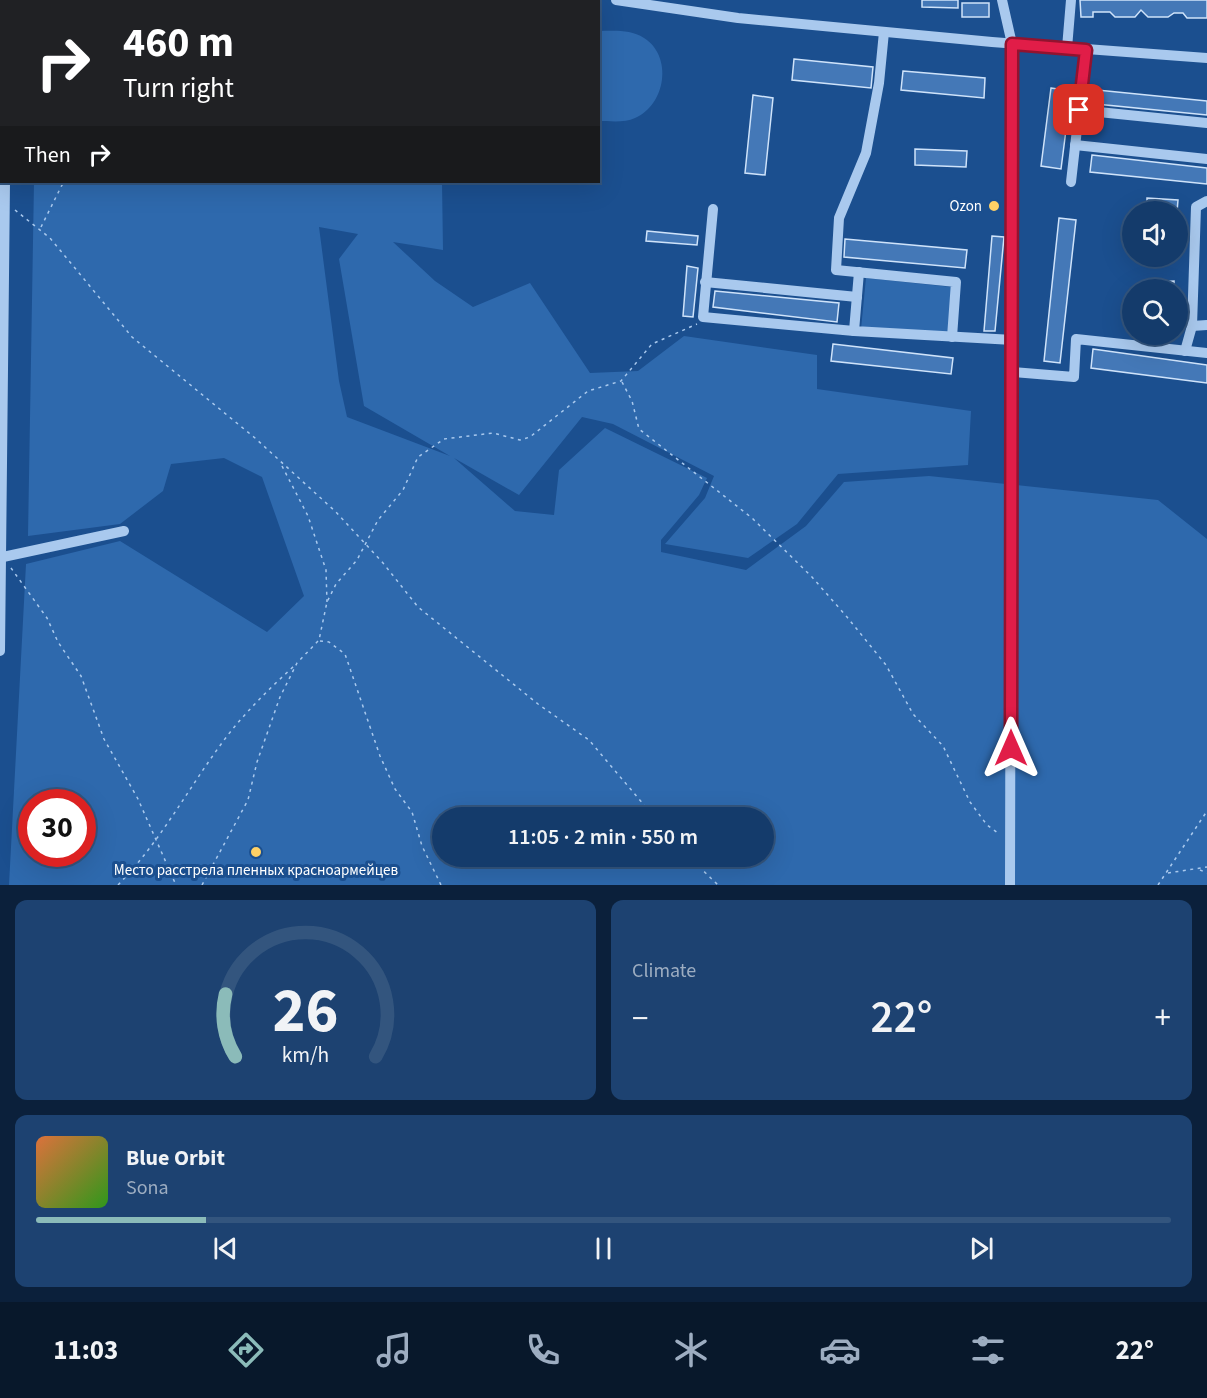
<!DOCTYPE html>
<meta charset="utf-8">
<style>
:root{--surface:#143b6b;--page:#1d4271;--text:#f1f3f6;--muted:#9dadc1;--line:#33557e;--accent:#8bbbb9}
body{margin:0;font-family:"Source Sans 3",sans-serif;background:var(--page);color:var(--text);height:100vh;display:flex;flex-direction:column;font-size:22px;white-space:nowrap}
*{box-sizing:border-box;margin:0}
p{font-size:20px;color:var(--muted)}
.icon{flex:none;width:33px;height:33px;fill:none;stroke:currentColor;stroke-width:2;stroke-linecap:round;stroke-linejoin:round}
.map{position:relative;height:885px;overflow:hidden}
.side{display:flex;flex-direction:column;gap:15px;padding:15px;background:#0b203b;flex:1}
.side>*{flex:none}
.top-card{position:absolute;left:0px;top:0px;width:600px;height:183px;box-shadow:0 6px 24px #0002,0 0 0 2px var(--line);background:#202124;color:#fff;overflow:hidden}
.controls{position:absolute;left:1122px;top:201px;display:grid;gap:12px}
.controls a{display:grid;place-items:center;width:66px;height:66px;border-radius:50%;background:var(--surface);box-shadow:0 6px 24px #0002,0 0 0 2px var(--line);font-size:30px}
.speed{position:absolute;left:18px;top:789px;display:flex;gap:12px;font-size:30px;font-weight:700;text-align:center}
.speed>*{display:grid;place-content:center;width:78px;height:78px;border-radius:50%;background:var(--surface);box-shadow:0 6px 24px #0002,0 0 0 2px var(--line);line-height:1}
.speed .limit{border:9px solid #d22;background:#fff;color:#111}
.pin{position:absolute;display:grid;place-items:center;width:51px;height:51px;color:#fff;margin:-26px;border-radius:12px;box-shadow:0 3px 9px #0006}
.me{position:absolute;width:66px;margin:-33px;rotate:0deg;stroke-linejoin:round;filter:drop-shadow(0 0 4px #0008)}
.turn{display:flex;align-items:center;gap:21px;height:126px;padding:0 24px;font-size:27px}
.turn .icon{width:78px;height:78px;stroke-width:2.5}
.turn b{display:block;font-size:42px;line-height:51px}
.then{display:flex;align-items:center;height:57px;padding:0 24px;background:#0003;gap:12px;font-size:22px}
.big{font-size:45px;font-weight:600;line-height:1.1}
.side .card{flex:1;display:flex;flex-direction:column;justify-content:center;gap:9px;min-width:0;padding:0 21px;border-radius:12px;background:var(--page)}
.side .dial{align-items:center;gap:0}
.dial svg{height:156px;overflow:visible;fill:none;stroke:var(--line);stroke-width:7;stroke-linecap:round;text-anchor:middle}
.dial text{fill:var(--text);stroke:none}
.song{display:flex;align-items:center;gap:18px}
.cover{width:72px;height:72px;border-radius:9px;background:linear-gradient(135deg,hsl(20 70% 55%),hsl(110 70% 35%))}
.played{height:6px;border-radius:3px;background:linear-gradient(90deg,var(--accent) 15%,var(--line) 15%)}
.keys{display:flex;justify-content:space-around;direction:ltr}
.heat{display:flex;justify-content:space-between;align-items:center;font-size:33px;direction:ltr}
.side .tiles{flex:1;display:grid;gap:15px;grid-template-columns:1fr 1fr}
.card:last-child{grid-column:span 2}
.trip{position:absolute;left:432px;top:807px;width:342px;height:60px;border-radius:30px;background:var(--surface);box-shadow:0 6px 24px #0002,0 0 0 2px var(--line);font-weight:600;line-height:60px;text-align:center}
.dock{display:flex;height:96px;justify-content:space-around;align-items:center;background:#08182b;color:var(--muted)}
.dock .icon{width:42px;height:42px}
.dock .selected{color:var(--accent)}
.dock b{font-size:27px;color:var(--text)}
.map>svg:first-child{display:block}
</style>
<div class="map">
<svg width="1207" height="885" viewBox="0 0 1207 885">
<rect width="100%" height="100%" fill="#1b4f8f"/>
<g fill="#2e69ad" fill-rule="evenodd">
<path d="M599 31C614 31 630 29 644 38 673 56 666 105 635 118 625 123 610 121 599 121Z"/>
<path d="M34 182H442L443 250 393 242 435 281 473 307 530 283 590 373 638 371 684 336 817 355V389L971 411 968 465 838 474 797 524 748 558 665 544 705 498 714 476 613 424 582 417 519 495 454 458 515 511 554 515 559 470 605 428 707 478 699 495 661 540V552L746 570 806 526 844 482 929 476 1158 500 1207 539V885H9L26 564 120 541 267 632 304 596 262 477 224 458 171 464 163 491 120 524 28 536ZM319 227 358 234 339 259 364 406 450 456 347 417 339 381ZM32 802H82V854H32ZM442 818H764V856H442Z"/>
<path d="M866 278 952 287 949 333 861 329Z"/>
</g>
<g fill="#4478b7" stroke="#cfe3fa" stroke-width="1.5">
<path d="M922 0H958V8L922 7Z"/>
<path d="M1080 0H1207V18H1187L1183 13H1174L1168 17H1148L1141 10 1135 17H1115L1110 12H1093V17H1081Z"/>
<rect x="962" y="3" width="27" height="14"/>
<path d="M794 59 873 67 871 88 792 80Z"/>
<path d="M903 71 985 78 984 98 901 90Z"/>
<path d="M1051 88 1071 91 1061 169 1041 166Z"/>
<path d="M1097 90 1207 101V115L1096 104Z"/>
<path d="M753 95 773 98 765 175 745 173Z"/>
<path d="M915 149 967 151 966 167 915 165Z"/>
<path d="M1092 155 1207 168V184L1090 172Z"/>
<path d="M1147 198 1178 200 1177 212H1147Z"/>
<path d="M1059 218 1076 220 1060 363 1044 361Z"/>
<path d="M647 231 698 236 697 245 646 241Z"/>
<path d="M992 236 1004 237 995 331H984Z"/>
<path d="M845 239 967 250 965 268 844 257Z"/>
<path d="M687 266 698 268 693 317 683 316Z"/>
<path d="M1174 281V290H1140V283Z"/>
<path d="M715 291 839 303 837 322 713 307Z"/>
<path d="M833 344 953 358 951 374 831 361Z"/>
<path d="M1093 349 1207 365V383L1091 368Z"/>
</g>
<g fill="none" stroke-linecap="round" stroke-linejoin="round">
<g stroke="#a9c9ee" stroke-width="1.5" stroke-dasharray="3 4.5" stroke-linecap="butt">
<path d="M405 0V2"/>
<path d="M15 210 50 238 132 337 255 438 336 512 383 563 418 607 538 704 589 740 655 818"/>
<path d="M41 227 62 185 67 182"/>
<path d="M622 382 632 401 639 429 752 518 812 577 847 617 886 665 913 714 943 746 970 802 987 825 998 833"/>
<path d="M282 466 308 516 326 570 327 602"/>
<path d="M11 568 47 618 58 642 81 676 104 739 138 799 176 885"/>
<path d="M320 641 329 642 345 654 380 756 395 789 412 812 422 846 441 885"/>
<path d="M688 856 718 885"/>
<path d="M1200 870 1207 873"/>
<path d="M1168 873 1207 867"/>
<path d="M118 885C159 843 185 794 219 747 241 716 267 691 294 666"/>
<path d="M202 885 248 800 257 762 280 697 297 663 319 640 327 602 336 584 357 560 378 520 403 490 418 457 444 439 493 433 520 440 530 437 588 391 621 381 652 344 697 324"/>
<path d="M1158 885 1207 811"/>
</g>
<g stroke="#a9c9ee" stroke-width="10">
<path d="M531 0V2"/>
<path d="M616 0 738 18 992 42 1207 58"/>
<path d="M1002 0 1012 44 1010 885"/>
<path d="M15 2V0"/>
<path d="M37 2 75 0"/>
<path d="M0 13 2 12"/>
<path d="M884 32 879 83 866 153 839 218 836 270 956 282 952 337"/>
<path d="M1067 48 1071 0"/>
<path d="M0 104 2 105"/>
<path d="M1079 110 1207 123"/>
<path d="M1075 145 1207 159"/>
<path d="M1071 182 1086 50"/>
<path d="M713 209 703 317 854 331"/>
<path d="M859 272 854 331 1013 340"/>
<path d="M705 282 857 297"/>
<path d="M1192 326 1207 325"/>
<path d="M1185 351 1192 326 1196 207 1207 201"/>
<path d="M1013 372 1074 377 1076 339 1207 353"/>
<path d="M3 557 124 531"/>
<path d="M0 651 5 182"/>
</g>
</g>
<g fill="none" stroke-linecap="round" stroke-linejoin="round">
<g stroke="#92132f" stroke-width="15">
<path id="route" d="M1011 748 1012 44 1086 50 1079 110"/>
</g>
<use href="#route" stroke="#e11d48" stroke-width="10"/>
</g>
<g fill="#ffd166" stroke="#1b4f8f" stroke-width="2">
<circle cx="994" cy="206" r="6"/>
<circle cx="256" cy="852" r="6"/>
</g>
<g text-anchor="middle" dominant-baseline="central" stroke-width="6" stroke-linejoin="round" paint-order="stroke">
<g font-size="15" fill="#fff" stroke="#1b4f8f" text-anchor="end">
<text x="982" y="206">Ozon</text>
<text x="256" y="870" text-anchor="middle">Место расстрела пленных красноармейцев</text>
</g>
</g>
</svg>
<div class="controls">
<a><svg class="icon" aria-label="sound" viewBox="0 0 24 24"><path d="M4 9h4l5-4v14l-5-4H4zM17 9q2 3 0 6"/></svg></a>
<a><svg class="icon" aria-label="search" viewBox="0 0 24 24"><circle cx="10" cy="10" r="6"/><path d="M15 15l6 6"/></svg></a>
</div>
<div class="speed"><div class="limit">30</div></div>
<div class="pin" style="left:1079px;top:110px;background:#d93025"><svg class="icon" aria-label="arrive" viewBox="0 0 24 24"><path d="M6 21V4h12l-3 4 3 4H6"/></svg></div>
<svg class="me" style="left:1011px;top:748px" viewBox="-20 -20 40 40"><path d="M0-17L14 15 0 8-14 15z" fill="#e11d48" stroke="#fff" stroke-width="4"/></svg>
<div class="trip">11:05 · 2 min · 550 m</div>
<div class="top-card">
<div class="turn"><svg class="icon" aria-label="right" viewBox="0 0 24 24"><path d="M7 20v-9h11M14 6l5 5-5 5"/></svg><div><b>460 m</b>Turn right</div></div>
<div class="then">Then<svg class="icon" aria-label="right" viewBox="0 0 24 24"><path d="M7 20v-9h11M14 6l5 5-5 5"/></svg></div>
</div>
</div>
<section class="side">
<div class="tiles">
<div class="card dial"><svg viewBox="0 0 100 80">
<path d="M14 69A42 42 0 1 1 86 69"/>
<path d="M14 69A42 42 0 0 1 9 37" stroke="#8bbbb9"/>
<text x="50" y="56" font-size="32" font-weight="700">26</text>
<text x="50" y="72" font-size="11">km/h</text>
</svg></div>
<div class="card"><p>Climate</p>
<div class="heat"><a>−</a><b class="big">22°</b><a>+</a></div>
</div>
<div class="card">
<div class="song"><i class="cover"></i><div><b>Blue Orbit</b><p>Sona</p></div></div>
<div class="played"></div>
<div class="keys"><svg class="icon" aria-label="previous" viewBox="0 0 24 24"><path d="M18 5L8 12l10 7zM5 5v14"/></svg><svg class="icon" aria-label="pause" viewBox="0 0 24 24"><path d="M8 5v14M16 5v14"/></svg><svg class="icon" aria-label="next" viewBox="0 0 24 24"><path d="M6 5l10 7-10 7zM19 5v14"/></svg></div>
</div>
</div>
</section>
<nav class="dock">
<b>11:03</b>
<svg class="icon selected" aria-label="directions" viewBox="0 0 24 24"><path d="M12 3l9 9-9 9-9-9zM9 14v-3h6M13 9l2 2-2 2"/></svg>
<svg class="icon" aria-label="music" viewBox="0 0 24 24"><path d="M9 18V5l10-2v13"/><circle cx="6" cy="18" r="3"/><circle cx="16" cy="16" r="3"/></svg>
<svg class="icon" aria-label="phone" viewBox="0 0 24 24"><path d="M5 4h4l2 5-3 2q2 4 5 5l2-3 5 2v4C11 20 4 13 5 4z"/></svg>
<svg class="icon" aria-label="climate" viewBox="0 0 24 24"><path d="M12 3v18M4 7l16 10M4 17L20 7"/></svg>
<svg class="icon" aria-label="car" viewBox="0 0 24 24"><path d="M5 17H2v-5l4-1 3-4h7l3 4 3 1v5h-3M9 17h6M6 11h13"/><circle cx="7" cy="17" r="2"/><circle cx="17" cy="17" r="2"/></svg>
<svg class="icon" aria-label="filters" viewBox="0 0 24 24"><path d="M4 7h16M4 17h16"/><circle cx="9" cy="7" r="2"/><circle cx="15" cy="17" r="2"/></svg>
<b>22°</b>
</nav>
